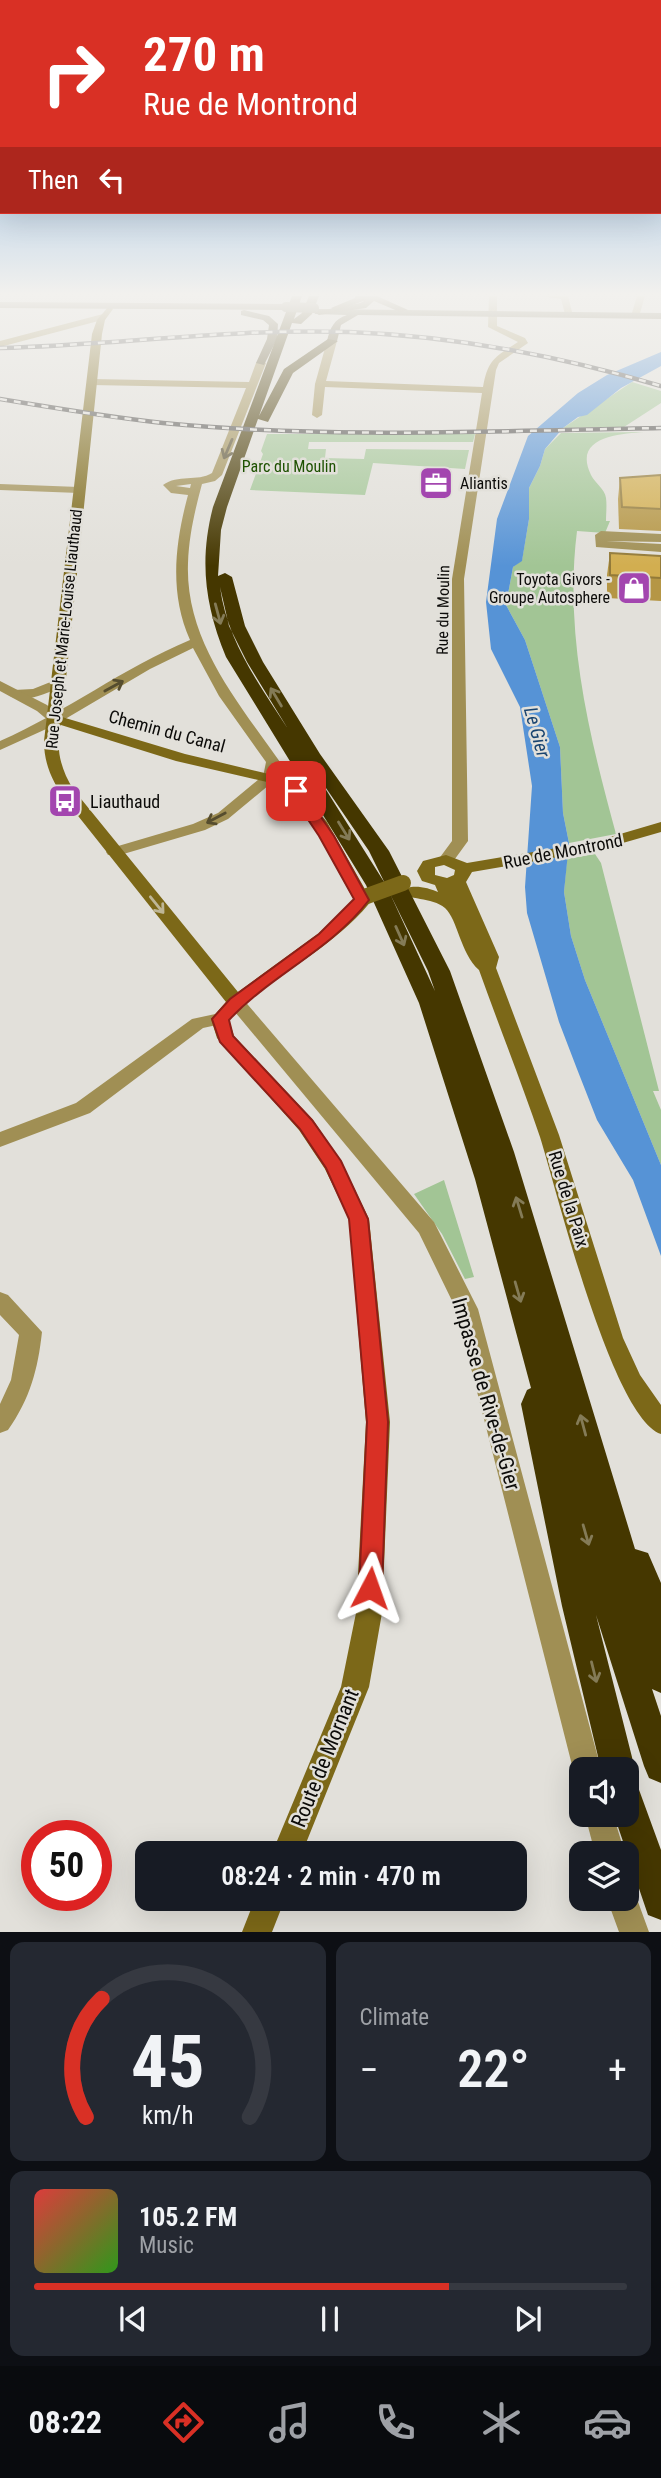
<!DOCTYPE html>
<meta charset="utf-8">
<style>
:root{--surface:#171b24;--page:#242831;--text:#f1f3f6;--muted:#9ea1a6;--line:#363941;--accent:#d93025}
body{margin:0;font-family:"Roboto Condensed",sans-serif;background:var(--page);color:var(--text);height:100vh;display:flex;flex-direction:column;font-size:26px;white-space:nowrap}
*{box-sizing:border-box;margin:0}
p{font-size:23px;color:var(--muted)}
.icon{flex:none;width:38px;height:38px;fill:none;stroke:currentColor;stroke-width:2;stroke-linecap:round;stroke-linejoin:round}
.map{position:relative;height:1932px;overflow:hidden}
.details{display:flex;flex-direction:column;gap:10px;padding:10px;background:#0d0f14;flex:1}
.details>*{flex:none}
.banner{position:absolute;left:0px;top:0px;width:662px;height:214px;box-shadow:0 7px 28px #0002;background:#d93025;color:#fff;overflow:hidden}
.tools{position:absolute;left:569px;top:1757px;display:grid;gap:14px}
.tools a{display:grid;place-items:center;width:70px;height:70px;border-radius:14px;background:var(--surface);box-shadow:0 7px 28px #0002;font-size:35px}
.speed{position:absolute;left:21px;top:1820px;display:flex;gap:14px;font-size:35px;font-weight:700;text-align:center}
.speed>*{display:grid;place-content:center;width:91px;height:91px;border-radius:50%;background:var(--surface);box-shadow:0 7px 28px #0002;line-height:1}
.speed .limit{border:10px solid #d22;background:#fff;color:#111}
.pin{position:absolute;display:grid;place-items:center;width:60px;height:60px;color:#fff;margin:-30px;border-radius:14px;box-shadow:0 4px 10px #0006}
.me{position:absolute;width:77px;margin:-38px;rotate:4deg;stroke-linejoin:round;filter:drop-shadow(0 0 5px #0008)}
.turn{display:flex;align-items:center;gap:24px;height:147px;padding:0 28px;font-size:32px}
.turn .icon{width:91px;height:91px;stroke-width:2.5}
.turn b{display:block;font-size:49px;line-height:60px}
.then{display:flex;align-items:center;height:66px;padding:0 28px;background:#0003;gap:14px;font-size:26px}
.big{font-size:52px;font-weight:600;line-height:1.1}
.details .tile{flex:1;display:flex;flex-direction:column;justify-content:center;gap:10px;min-width:0;padding:0 24px;border-radius:14px;background:var(--page)}
.details .dial{align-items:center;gap:0}
.dial svg{height:182px;overflow:visible;fill:none;stroke:var(--line);stroke-width:7;stroke-linecap:round;text-anchor:middle}
.dial text{fill:var(--text);stroke:none}
.song{display:flex;align-items:center;gap:21px}
.cover{width:84px;height:84px;border-radius:10px;background:linear-gradient(135deg,hsl(0 70% 55%),hsl(110 70% 35%))}
.played{height:7px;border-radius:4px;background:linear-gradient(90deg,var(--accent) 70%,var(--line) 70%)}
.keys{display:flex;justify-content:space-around;direction:ltr}
.heat{display:flex;justify-content:space-between;align-items:center;font-size:38px;direction:ltr}
.details .tiles{flex:1;display:grid;gap:10px;grid-template-columns:1fr 1fr}
.tile:last-child{grid-column:span 2}
.trip{position:absolute;left:135px;top:1841px;width:392px;height:70px;border-radius:14px;background:var(--surface);box-shadow:0 7px 28px #0002;font-weight:600;line-height:70px;text-align:center}
.dock{display:flex;height:112px;justify-content:space-around;align-items:center;background:#090b0e;color:var(--muted)}
.dock .icon{width:49px;height:49px}
.dock .current{color:var(--accent)}
.dock b{font-size:32px;color:var(--text)}
.map>svg:first-child{display:block}
</style>
<div class="map">
<svg width="661" height="1932" viewBox="0 0 661 1932">
<rect width="100%" height="100%" fill="#e2e0da"/>
<g fill="#a2c595">
<path d="M632 382 661 391V403L624 427 563 428Z"/>
<path d="M644 432C621 434 572 436 591 475 595 483 605 489 606 498 607 505 606 514 606 521H610L605 533 577 531C564 634 589 735 616 834L569 843 563 813 560 747 525 640 506 605 513 567 522 560 529 519V488L540 466 545 449 561 433Z"/>
<path d="M267 434H475L473 442H309L308 449H326L325 458 364 459 366 449 469 450 465 469 373 463 365 495 250 490 263 454 261 451Z"/>
<path d="M595 854 601 863 659 1091H653L661 1110V1165L585 980 571 936 564 892 567 859Z"/>
<path d="M444 1180 474 1277 465 1279 442 1234 414 1194Z"/>
</g>
<path fill="#5693d6" d="M661 352V366L621 388 587 415 578 417 563 428 545 449 540 466 529 488V519L522 561 513 567 506 605 525 640 560 747 563 813 569 843 564 892 571 936 585 980 661 1165V1256L633 1180 597 1120 577 1069 559 1022 527 913 525 887 532 786 520 707 491 649 486 602 497 519 528 436 578 393 607 375Z"/>
<g fill="none" stroke-linecap="round" stroke-linejoin="round">
<g fill="#a08f54" fill-rule="evenodd">
<path d="M489 296H497V326L525 338 528 343 499 363 496 370 464 579 468 841 452 863 446 865 438 860 452 841V579L482 393 325 387 322 415 317 418 312 415 315 384 327 341 332 338 337 341 326 381 483 387C488 359 495 357 518 342L488 327Z"/>
<path d="M541 296H568L572 312 565 314 561 299Z"/>
<path d="M637 296H645L640 313 636 316 632 313Z"/>
<path d="M103 314 106 315V319L0 347V341Z"/>
<path d="M261 360 266 363 222 475 215 481 202 484C195 510 189 535 188 563 185 641 238 702 280 762L277 777 270 781 263 777 266 762 219 696 193 648 150 669 55 725 0 750V741C66 712 123 668 190 640 169 593 175 543 188 495L171 493 163 485C178 474 197 482 212 473L246 388 92 385 87 382 92 379 249 382 256 363ZM191 484 190 488 176 486Z"/>
<path d="M0 484 79 487 85 490 79 493 0 490Z"/>
<path d="M601 531 661 534V542L606 541 661 544V552L596 547 595 535Z"/>
<path d="M58 679 65 683 63 686C47 693 22 706 7 694L14 690 33 689Z"/>
<path d="M236 996 242 998 434 1222 478 1309 601 1769H581V1781L577 1779 573 1769 456 1309 419 1233 230 1006 227 1002Z"/>
<path d="M220 1013 226 1015 229 1019 226 1023 203 1028 90 1113 0 1147V1132L76 1103 192 1019Z"/>
<path d="M0 1292 8 1295 42 1332C38 1369 30 1399 8 1430L0 1433V1404L11 1380 19 1335 0 1315Z"/>
<path d="M585 1815H613L625 1853H595Z"/>
<path d="M626 1886 633 1888 649 1932H619L607 1899H626Z"/>
</g>
<g fill="#a08f54" fill-rule="evenodd">
<path d="M0 681 47 705 62 719 60 722H50L37 711 0 691Z"/>
<path d="M270 773 277 777 275 780 228 819 205 830 120 855H108L106 852 108 849 193 824 218 813 265 774Z"/>
</g>
<g fill="#7c6818" fill-rule="evenodd">
<path d="M109 306 113 309 105 320 102 334 62 717 185 754 290 779 327 822 366 891 373 892 375 896C337 948 273 973 229 1020L234 1036 313 1120 341 1161 369 1219 390 1422 382 1613 369 1687 302 1853H272L341 1687 356 1613 366 1422 349 1219 325 1169 299 1130 217 1038 211 1019 226 1002 67 802C53 783 44 765 44 741L92 334 97 320ZM61 725 176 761 280 785 311 822 354 900 319 933 238 992 73 789C61 769 55 749 61 725Z"/>
<path d="M661 822V832L595 851 472 872 466 882 499 957 496 968 559 1135 623 1338 640 1375 661 1405V1434C612 1417 557 1191 540 1137 521 1081 499 1026 479 970 460 953 458 920 445 908 432 897 407 900 400 892 409 883 427 887 438 892L435 885 422 881 417 871 423 861 446 855 467 863 593 842ZM444 865 455 870 454 875 447 878 435 875V867Z"/>
<path d="M255 1899H285L272 1932H242Z"/>
</g>
<g fill="#5a4e25" fill-rule="evenodd">
<path d="M0 302 286 304 290 307 286 310 0 308Z"/>
<path d="M318 309 661 313V319L358 315 341 325 337 341 332 344 327 341C330 328 334 319 347 315L315 314 314 312Z"/>
<path d="M244 310 269 316 278 324 277 339 264 365 256 363 267 339 269 325 263 320 241 315V311Z"/>
</g>
<path fill="#504212" fill-rule="evenodd" d="M363 296H377L408 310 400 312 374 301 366 308 319 315 314 312 360 303 364 301Z"/>
<g fill="#453700" fill-rule="evenodd">
<path d="M292 296H302L294 319 302 313 309 296H319L312 314 301 324 292 323 259 416 284 369 328 339 338 341 293 373 268 422 258 419 227 507 221 530 218 576 225 573 232 577 245 626 263 662 320 754 389 851 450 971 514 1152 635 1549 648 1553 661 1583V1693L652 1689 661 1716V1783L649 1778 644 1766 596 1615 635 1769 627 1782 638 1787 661 1850V1920L648 1915 614 1815H626V1769H601L562 1606 521 1404 527 1390 531 1388 475 1179 419 1003 366 885 226 657C205 606 199 561 213 507ZM220 587 229 626 247 662 288 729C259 684 227 641 220 587ZM311 766 369 851 428 971 435 991 386 885Z"/>
<path d="M355 296H365L366 300 336 311 331 308 355 298Z"/>
</g>
<g stroke="#4f4d4a" stroke-width="4.5">
<g id="rail">
<path d="M0 348C116 345 233 328 349 332 456 336 559 356 661 386"/>
<path d="M0 399C54 408 108 417 163 423 328 439 495 431 661 428"/>
</g>
</g>
<use href="#rail" stroke="#e2e0da" stroke-width="2.5" stroke-dasharray="7" stroke-linecap="butt"/>
<path stroke="#7c6818" stroke-width="16" d="M367 896 403 883"/>
<path stroke="#5a4e25" stroke-width="10" d="M286 307 314 308"/>
</g>
<g fill="#b59645">
<path d="M661 475V531L619 529 618 499 620 478Z"/>
<path d="M610 553 661 556V601L607 598V575Z"/>
</g>
<g fill="#d2ae50" stroke="#937a38" stroke-width="2">
<path d="M661 475V509L622 507 620 478Z"/>
<path d="M610 553 661 556V578L610 575Z"/>
</g>
<defs><path id="oneway-shaft" d="M-6 0H5M1.5-3L5.5 0L1.5 3" fill="none" stroke-width="1.6" stroke-linecap="round" stroke-linejoin="round" transform="scale(1.75)"/></defs>
<g stroke="#564d2e">
<use href="#oneway-shaft" transform="translate(228 449) rotate(113)"/>
<use href="#oneway-shaft" transform="translate(114 686) rotate(-29)"/>
<use href="#oneway-shaft" transform="translate(216 818) rotate(152)"/>
</g>
<g stroke="#847b57">
<use href="#oneway-shaft" transform="translate(218 614) rotate(75)"/>
<use href="#oneway-shaft" transform="translate(276 697) rotate(-121)"/>
<use href="#oneway-shaft" transform="translate(344 831) rotate(58)"/>
<use href="#oneway-shaft" transform="translate(400 936) rotate(66)"/>
<use href="#oneway-shaft" transform="translate(519 1207) rotate(-107)"/>
<use href="#oneway-shaft" transform="translate(518 1292) rotate(74)"/>
<use href="#oneway-shaft" transform="translate(583 1425) rotate(-105)"/>
<use href="#oneway-shaft" transform="translate(586 1535) rotate(74)"/>
<use href="#oneway-shaft" transform="translate(594 1672) rotate(76)"/>
</g>
<use stroke="#beb696" href="#oneway-shaft" transform="translate(157 905) rotate(51)"/>
<linearGradient id="sky" x2="0" y2="1"><stop stop-color="#6da7e1"/><stop offset="0.52" stop-color="#f2f1ee"/><stop offset="1" stop-color="#f2f1ee" stop-opacity="0"/></linearGradient>
<rect width="661" height="566" fill="url(#sky)"/>
<path fill="#d93025" stroke="#8d1f18" stroke-width="2" d="M296 787 301 788 334 836 369 900C331 950 271 975 229 1020L233 1036 312 1120 341 1161 368 1219 388 1422 382 1588 379 1596 370 1599 362 1596 359 1588 367 1422 349 1219 326 1168 300 1129 220 1042 212 1019 230 999 319 934 354 899 319 836 289 791Z"/>
<defs>
<g id="office-square" transform="scale(1.75)"><rect x="-9" y="-9" width="18" height="18" rx="4" fill="#a346af" stroke="#e2e0da"/><path d="M-6-3h4V-5.5h4V-3h4V5H-6ZM-1-4.5V-3h2v-1.5ZM-6 0V1H6V0Z" fill="#fff"/></g>
<g id="shop-square" transform="scale(1.75)"><rect x="-9" y="-9" width="18" height="18" rx="4" fill="#a346af" stroke="#e2e0da"/><path d="M-5-2.5h2.3a2.7 3.5 0 0 1 5.4 0H5L5.5 6h-11ZM-1.5-2.5h3a1.5 2.3 0 0 0-3 0Z" fill="#fff"/></g>
<g id="bus-square" transform="scale(1.75)"><rect x="-9" y="-9" width="18" height="18" rx="4" fill="#a346af" stroke="#e2e0da"/><path d="M-5-6H5V4H4V6H2V4H-2V6H-4V4H-5ZM-3.5-4V0h7V-4ZM-3.5 1.2v1.5H-2V1.2ZM2 1.2v1.5H3.5V1.2Z" fill="#fff"/></g>
</defs>
<g fill-rule="evenodd">
<use href="#office-square" x="436" y="483"/>
<use href="#shop-square" x="634" y="588"/>
<use href="#bus-square" x="65" y="801"/>
</g>
<g text-anchor="middle" dominant-baseline="central" stroke-width="5" stroke-linejoin="round" paint-order="stroke">
<g font-size="16" fill="#1d5100" stroke="#e2e0da">
<text x="289" y="466">Parc du Moulin</text>
</g>
<g font-size="16" fill="#0c0b09" stroke="#e2e0da" text-anchor="start">
<text x="460" y="483">Aliantis</text>
<text x="610" y="579" text-anchor="end">Toyota Givors -<tspan x="610" dy="18">Groupe Autosphere</tspan></text>
</g>
<g font-size="16" fill="#0c0b09" stroke="#e2e0da">
<text transform="translate(443 610) rotate(-89)">Rue du Moulin</text>
<text transform="translate(64 629) rotate(-84)">Rue Joseph et Marie-Louise Liauthaud</text>
</g>
<g font-size="18" fill="#0c0b09" stroke="#e2e0da">
<text transform="translate(167 731) rotate(15)">Chemin du Canal</text>
<text transform="translate(563 851) rotate(-11)">Rue de Montrond</text>
<text transform="translate(569 1199) rotate(73)">Rue de la Paix</text>
</g>
<g font-size="18" fill="#0c0b09" stroke="#e2e0da" text-anchor="start">
<text x="90" y="801">Liauthaud</text>
</g>
<g font-size="19" font-style="italic" fill="#18436f" stroke="#e2e0da">
<text transform="translate(537 732) rotate(74)">Le Gier</text>
</g>
<g font-size="21" fill="#0c0b09" stroke="#e2e0da">
<text transform="translate(486 1394) rotate(74)">Impasse de Rive-de-Gier</text>
<text transform="translate(325 1758) rotate(-68)">Route de Mornant</text>
</g>
</g>
</svg>
<div class="tools">
<a><svg class="icon" aria-label="sound" viewBox="0 0 24 24"><path d="M4 9h4l5-4v14l-5-4H4zM17 9q2 3 0 6"/></svg></a>
<a><svg class="icon" aria-label="layers" viewBox="0 0 24 24"><path d="M12 4l9 5-9 5-9-5zM3 14l9 5 9-5"/></svg></a>
</div>
<div class="speed"><div class="limit">50</div></div>
<div class="pin" style="left:296px;top:791px;background:#d93025"><svg class="icon" aria-label="arrive" viewBox="0 0 24 24"><path d="M6 21V4h12l-3 4 3 4H6"/></svg></div>
<svg class="me" style="left:370px;top:1588px" viewBox="-20 -20 40 40"><path d="M0-17L14 15 0 8-14 15z" fill="#d93025" stroke="#fff" stroke-width="4"/></svg>
<div class="trip">08:24 · 2 min · 470 m</div>
<div class="banner">
<div class="turn"><svg class="icon" aria-label="right" viewBox="0 0 24 24"><path d="M7 20v-9h11M14 6l5 5-5 5"/></svg><div><b>270 m</b>Rue de Montrond</div></div>
<div class="then">Then<svg class="icon" aria-label="left" viewBox="0 0 24 24"><path d="M17 20v-9H6M10 6l-5 5 5 5"/></svg></div>
</div>
</div>
<section class="details">
<div class="tiles">
<div class="tile dial"><svg viewBox="0 0 100 80">
<path d="M14 69A42 42 0 1 1 86 69"/>
<path d="M14 69A42 42 0 0 1 21 17" stroke="#d93025"/>
<text x="50" y="56" font-size="32" font-weight="700">45</text>
<text x="50" y="72" font-size="11">km/h</text>
</svg></div>
<div class="tile"><p>Climate</p>
<div class="heat"><a>−</a><b class="big">22°</b><a>+</a></div>
</div>
<div class="tile">
<div class="song"><i class="cover"></i><div><b>105.2 FM</b><p>Music</p></div></div>
<div class="played"></div>
<div class="keys"><svg class="icon" aria-label="previous" viewBox="0 0 24 24"><path d="M18 5L8 12l10 7zM5 5v14"/></svg><svg class="icon" aria-label="pause" viewBox="0 0 24 24"><path d="M8 5v14M16 5v14"/></svg><svg class="icon" aria-label="next" viewBox="0 0 24 24"><path d="M6 5l10 7-10 7zM19 5v14"/></svg></div>
</div>
</div>
</section>
<nav class="dock">
<b>08:22</b>
<svg class="icon current" aria-label="directions" viewBox="0 0 24 24"><path d="M12 3l9 9-9 9-9-9zM9 14v-3h6M13 9l2 2-2 2"/></svg>
<svg class="icon" aria-label="music" viewBox="0 0 24 24"><path d="M9 18V5l10-2v13"/><circle cx="6" cy="18" r="3"/><circle cx="16" cy="16" r="3"/></svg>
<svg class="icon" aria-label="phone" viewBox="0 0 24 24"><path d="M5 4h4l2 5-3 2q2 4 5 5l2-3 5 2v4C11 20 4 13 5 4z"/></svg>
<svg class="icon" aria-label="climate" viewBox="0 0 24 24"><path d="M12 3v18M4 7l16 10M4 17L20 7"/></svg>
<svg class="icon" aria-label="car" viewBox="0 0 24 24"><path d="M5 17H2v-5l4-1 3-4h7l3 4 3 1v5h-3M9 17h6M6 11h13"/><circle cx="7" cy="17" r="2"/><circle cx="17" cy="17" r="2"/></svg>
</nav>
